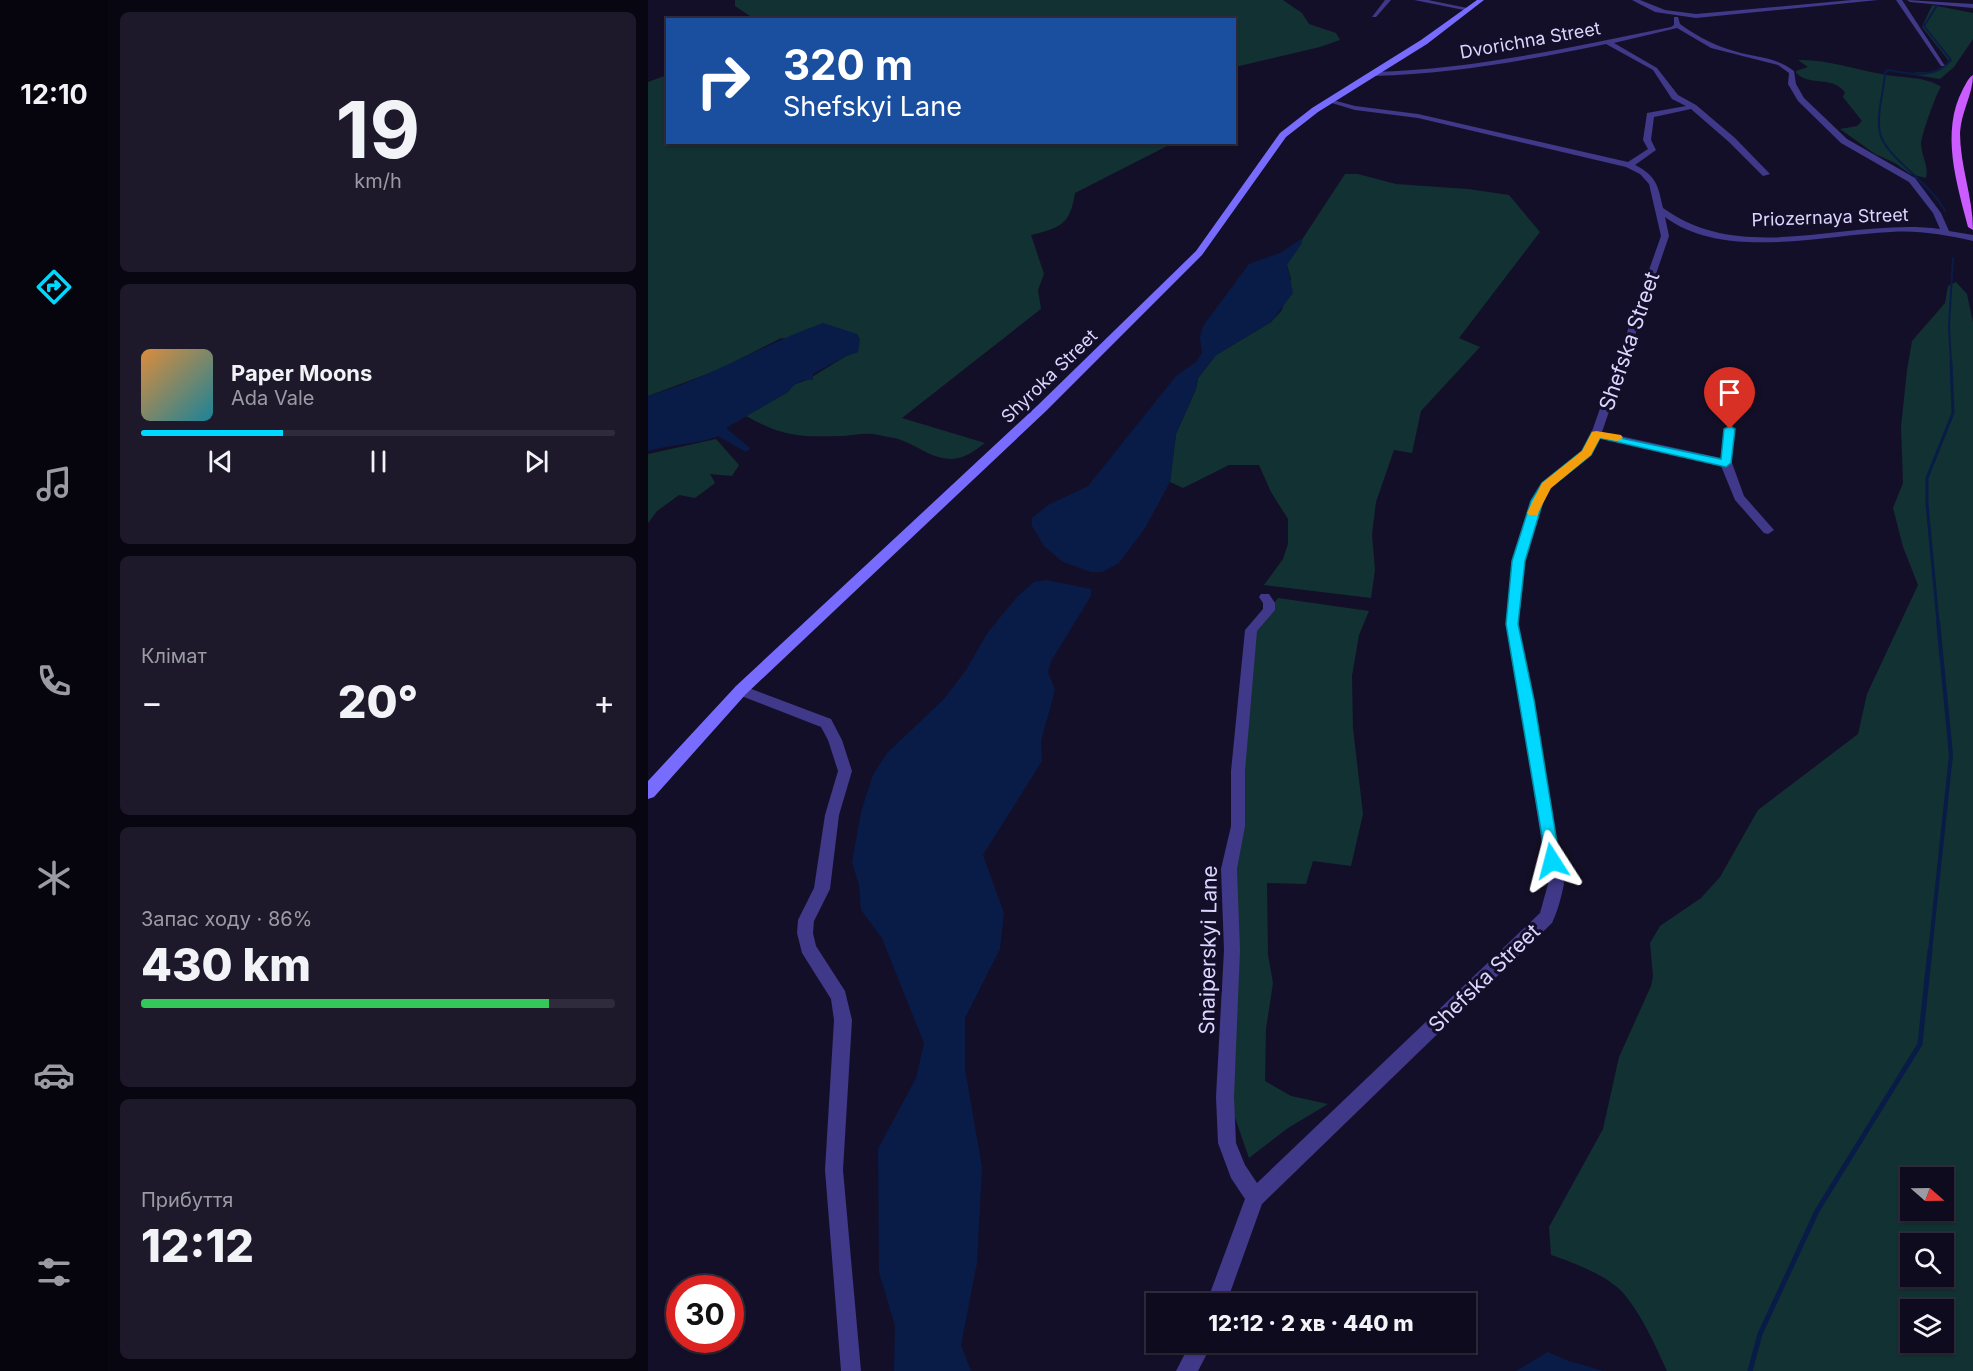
<!DOCTYPE html>
<html lang="uk">
<meta charset="utf-8">
<style>
:root{--surface:#0f0b1e;--page:#1d192b;--text:#f1f3f6;--muted:#9b9ba4;--line:#2f2b3c;--accent:#01d8ff}
body{margin:0;font-family:Inter,sans-serif;background:var(--page);color:var(--text);height:100vh;display:flex;flex-direction:column;font-size:22px;white-space:nowrap}
*{box-sizing:border-box;margin:0}
p{font-size:20px;color:var(--muted)}
.icon{flex:none;width:33px;height:33px;fill:none;stroke:currentColor;stroke-width:2;stroke-linecap:round;stroke-linejoin:round}
.map{position:relative;flex:1;overflow:hidden}
.details{display:flex;flex-direction:column;gap:12px;padding:12px;background:#080610;width:540px}
.details>*{flex:none}
.banner{position:absolute;left:18px;top:18px;width:570px;height:126px;border-radius:0px;box-shadow:0 2px 4px #0004,0 0 0 2px var(--line);background:#1a4fa0;color:#fff;overflow:hidden}
.needle{width:39px;rotate:110deg}
.fabs{position:absolute;left:1252px;top:1167px;display:grid;gap:12px}
.fabs a{display:grid;place-items:center;width:54px;height:54px;border-radius:0px;background:var(--surface);box-shadow:0 2px 4px #0004,0 0 0 2px var(--line);font-size:30px}
.speed{position:absolute;left:18px;top:1275px;display:flex;gap:12px;font-size:30px;font-weight:700;text-align:center}
.speed>*{display:grid;place-content:center;width:78px;height:78px;border-radius:50%;background:var(--surface);box-shadow:0 2px 4px #0004,0 0 0 2px var(--line);line-height:1}
.speed .limit{border:9px solid #d22;background:#fff;color:#111}
.pin{position:absolute;display:grid;place-items:center;width:51px;height:51px;color:#fff;margin:-62px -26px;border-radius:50% 50% 50% 0;rotate:-45deg;box-shadow:0 0 6px #0007}
.pin .icon{rotate:45deg}
.me{position:absolute;width:66px;margin:-33px;rotate:351deg;stroke-linejoin:round;filter:drop-shadow(0 0 4px #0008)}
.turn{display:flex;align-items:center;gap:21px;height:126px;padding:0 18px;font-size:27px}
.turn .icon{width:78px;height:78px;stroke-width:2.5}
.turn b{display:block;font-size:42px;line-height:51px}
.big{font-size:45px;font-weight:800;line-height:1.1}
.details .card{flex:1;display:flex;flex-direction:column;justify-content:center;gap:9px;min-width:0;padding:0 21px;border-radius:9px;background:var(--page)}
.details .dial{align-items:center;gap:0}
.dial b{font-size:78px;line-height:1}
.song{display:flex;align-items:center;gap:18px}
.cover{width:72px;height:72px;border-radius:9px;background:linear-gradient(135deg,hsl(30 70% 55%),hsl(190 70% 35%))}
.played{height:6px;border-radius:3px;background:linear-gradient(90deg,var(--accent) 30%,var(--line) 30%)}
.keys{display:flex;justify-content:space-around;direction:ltr}
.heat{display:flex;justify-content:space-between;align-items:center;font-size:33px;direction:ltr}
.charge{height:9px;border-radius:4px;background:linear-gradient(90deg,#34c759 86%,var(--line) 0)}
.trip{position:absolute;left:498px;top:1293px;width:330px;height:60px;border-radius:0px;background:var(--surface);box-shadow:0 2px 4px #0004,0 0 0 2px var(--line);font-weight:800;line-height:60px;text-align:center}
main{display:flex;flex:1;min-height:0}
.tabs{display:flex;flex-direction:column;width:108px;justify-content:space-around;align-items:center;background:#06040c;color:var(--muted)}
.tabs .icon{width:42px;height:42px}
.tabs .selected{color:var(--accent)}
.tabs b{font-size:27px;color:var(--text)}
.map>svg:first-child{display:block}
</style>
<main>
<nav class="tabs">
<b>12:10</b>
<svg class="icon selected" aria-label="directions" viewBox="0 0 24 24"><path d="M12 3l9 9-9 9-9-9zM9 14v-3h6M13 9l2 2-2 2"/></svg>
<svg class="icon" aria-label="music" viewBox="0 0 24 24"><path d="M9 18V5l10-2v13"/><circle cx="6" cy="18" r="3"/><circle cx="16" cy="16" r="3"/></svg>
<svg class="icon" aria-label="phone" viewBox="0 0 24 24"><path d="M5 4h4l2 5-3 2q2 4 5 5l2-3 5 2v4C11 20 4 13 5 4z"/></svg>
<svg class="icon" aria-label="climate" viewBox="0 0 24 24"><path d="M12 3v18M4 7l16 10M4 17L20 7"/></svg>
<svg class="icon" aria-label="car" viewBox="0 0 24 24"><path d="M5 17H2v-5l4-1 3-4h7l3 4 3 1v5h-3M9 17h6M6 11h13"/><circle cx="7" cy="17" r="2"/><circle cx="17" cy="17" r="2"/></svg>
<svg class="icon" aria-label="filters" viewBox="0 0 24 24"><path d="M4 7h16M4 17h16"/><circle cx="9" cy="7" r="2"/><circle cx="15" cy="17" r="2"/></svg>
</nav>
<section class="details">
<div class="card dial"><b>19</b><p>km/h</p></div>
<div class="card">
<div class="song"><i class="cover"></i><div><b>Paper Moons</b><p>Ada Vale</p></div></div>
<div class="played"></div>
<div class="keys"><svg class="icon" aria-label="previous" viewBox="0 0 24 24"><path d="M18 5L8 12l10 7zM5 5v14"/></svg><svg class="icon" aria-label="pause" viewBox="0 0 24 24"><path d="M8 5v14M16 5v14"/></svg><svg class="icon" aria-label="next" viewBox="0 0 24 24"><path d="M6 5l10 7-10 7zM19 5v14"/></svg></div>
</div>
<div class="card"><p>Клімат</p>
<div class="heat"><a>−</a><b class="big">20°</b><a>+</a></div>
</div>
<div class="card"><p>Запас ходу · 86%</p><b class="big">430 km</b><div class="charge"></div></div>
<div class="card"><p>Прибуття</p><b class="big">12:12</b></div>
</section>
<div class="map">
<svg width="1325" height="1371" viewBox="0 0 1325 1371">
<rect width="100%" height="100%" fill="#140f28"/>
<g fill="#123132" fill-rule="evenodd">
<path d="M87 0H635L654 13 661 24 688 33 692 40 672 47 587 67 586 20H108L87 6Z"/>
<path d="M1284 5 1325 13V39L1306 67 1292 79 1261 74C1276 69 1284 79 1301 61L1274 27Z"/>
<path d="M1150 60C1178 59 1205 69 1233 74 1251 78 1278 76 1293 87 1288 93 1272 139 1273 145 1274 157 1281 167 1278 178L1262 174 1247 163 1227 154 1192 129 1209 126 1214 121 1195 97 1197 92C1183 75 1163 87 1148 73V71L1160 67Z"/>
<path d="M19 75 20 142 525 143 427 193C422 225 412 228 383 235L396 274 390 290 393 309 254 418 337 443C326 451 318 458 304 459 286 459 274 449 258 442 250 438 239 437 231 435 219 432 206 435 194 436 152 437 136 437 98 416L140 392 145 385 159 380 198 356 210 352 133 338 70 370 0 396V82Z"/>
<path d="M697 174H710L748 184 820 189 861 195 892 232 811 338 832 347 773 411 764 453 746 450 728 502 724 534 727 570 723 598 616 585 635 559 640 544V519L623 492 611 465H581L535 488 522 482 528 434 548 389 550 378 568 355 623 322 634 310 643 279 639 265 640 261Z"/>
<path d="M1308 282 1319 294 1325 322V1371H1019C1007 1345 995 1317 976 1294 961 1276 924 1262 903 1255L901 1227 955 1129 971 1057 1003 986 1005 976 1002 943 1012 926 1053 898 1072 877 1110 810 1210 734 1219 694 1270 585 1255 547 1245 508 1255 483 1253 427 1259 370 1264 341 1297 303 1300 286ZM1263 1178H1296V1210H1263ZM1263 1244H1296V1276H1263ZM1263 1310H1296V1342H1263Z"/>
<path d="M68 439 91 465 84 476 62 474 67 483 47 498 31 495 9 511 0 523V454Z"/>
<path d="M630 598 721 611 711 635 704 676 705 728 715 814 703 866 665 861 658 884 619 883 620 955 625 983 618 1029 617 1081 643 1096 680 1104 640 1128 601 1158 585 1112 588 886 596 722 606 628Z"/>
</g>
<g fill="#091c47">
<path d="M653 239 654 243 639 265 645 293 623 322 568 355 550 378 548 389 528 434 522 482 497 528 471 563 454 572H443L415 562 396 546 384 526V518L400 505 440 486 528 376 548 362 554 353 552 337 555 326 601 264 632 253Z"/>
<path d="M175 323 209 334 212 339 210 352 198 356 165 374V380C155 379 145 384 140 392L78 428 102 448 98 452 70 436C48 445 23 444 0 451V396C61 378 116 344 175 323Z"/>
<path d="M398 580 443 589V596L403 661 400 672 407 690 393 741 394 761 335 855 356 913 352 949 317 1018V1069L334 1167 329 1263 313 1345 323 1371H246L247 1326 231 1272 230 1149 268 1078 276 1043 234 938 213 910 211 885 204 862 213 812 225 775 239 753 296 699 318 670 340 632 369 597 386 582Z"/>
<path d="M900 1352 918 1360 955 1371H868Z"/>
</g>
<g fill="none" stroke-linecap="round" stroke-linejoin="round">
<g stroke="#091c47" stroke-width="2">
<path d="M1290 4 1276 26 1303 60C1286 80 1263 74 1240 70L1237 73C1236 92 1228 114 1232 133 1237 157 1283 183 1297 211"/>
<path d="M1303 363 1301 326 1305 258"/>
</g>
<path stroke="#091c47" stroke-width="3" d="M1290 622 1279 504V478L1305 413 1303 362"/>
<path stroke="#091c47" stroke-width="4" d="M1282 952 1303 755 1290 621"/>
<path stroke="#091c47" stroke-width="5" d="M1102 1371 1112 1334 1169 1211 1272 1044 1282 950"/>
<g fill="#403888" fill-rule="evenodd">
<path d="M737 0H743L728 17H724Z"/>
<path d="M766 0H780L824 9 821 11Z"/>
<path d="M1248 0H1254L1297 66H1293Z"/>
<path d="M1026 17H1030L1032 24C1051 38 1070 47 1093 53 1113 58 1129 58 1146 71L1148 84 1156 98 1199 139 1267 178 1293 213 1301 231 1325 235V241C1298 235 1270 230 1243 232 1175 235 1076 261 1017 217L1021 236 954 432 1073 458 1076 429 1081 426 1085 427 1084 463 1096 496 1126 530 1120 534 1116 533 1087 500 1073 466 951 438 943 455 902 488 895 501 876 561 870 624 886 700 916 884C913 898 910 910 904 923L614 1204 578 1304H558L597 1199 583 1178 570 1143 568 1097 576 950 573 869 583 826V771L597 630 615 609V603L611 597 613 594H621L627 603V610L609 631 597 771V826L589 869 592 950 586 1097 588 1143 597 1165 609 1183 892 913 900 884 872 700 858 624 864 561 883 501 894 483 934 451 943 434 1013 236 1001 184 992 174 978 167 770 118 707 110 677 101 681 99 707 106 770 114 980 162 1000 149 995 140 999 113 1038 106 1024 99 1005 70 958 44C881 60 805 74 726 76L723 74 726 72C827 69 924 47 1023 27L1026 25ZM1029 28 1063 48 1130 65 1141 73 1140 84 1150 101 1193 143 1261 182 1285 213 1292 229C1201 217 1096 267 1015 208 1010 186 1009 176 987 165L1008 150 1003 140 1006 117 1043 109 1081 142 1115 176 1122 174 1087 138 1048 105 1030 95 1009 68 966 43Z"/>
<path d="M93 685 183 719 194 740 204 771 191 815 182 889 166 921 165 933 168 946 197 991 204 1020 195 1170 213 1371H193L177 1170 186 1020 183 999 154 953 149 933 150 920 166 888 177 815 190 771 180 740 173 727 88 694 86 690 88 686Z"/>
<path d="M543 1342H565L550 1371H528Z"/>
</g>
<g fill="#403888" fill-rule="evenodd">
<path d="M984 0H992L1017 10 1048 14 1204 0H1230L1048 18 1007 12Z"/>
<path d="M1259 0 1325 4V8L1262 2Z"/>
</g>
<path fill="#786cff" fill-rule="evenodd" d="M829 0H836L779 44 670 112 638 137 554 255 398 411 98 694 6 797 0 799V781L88 686 390 405 548 251 632 133 664 108 773 40Z"/>
<path fill="#cb5cff" fill-rule="evenodd" d="M1325 75C1325 94 1313 112 1312 133 1312 166 1325 197 1325 230L1320 227C1309 184 1292 132 1315 89 1318 84 1320 78 1325 75Z"/>
</g>
<path fill="#01d8ff" stroke="#018ca6" stroke-width="1.5" d="M1082 426 1087 429 1083 463 1078 467 952 438 943 455 902 488 895 501 877 561 870 624 886 700 912 861 910 866 904 868 899 866 858 624 864 561 883 501 894 483 934 451 944 432 1073 459 1076 429Z"/>
<path fill="#f59e0b" d="M948 431 973 435 975 438 969 441 952 438 943 455 903 488 889 515H881L879 513 894 483 934 451 944 432Z"/>
<g text-anchor="middle" dominant-baseline="central" stroke-width="6" stroke-linejoin="round" paint-order="stroke">
<g font-size="18" fill="#dcd5ff" stroke="#140f28">
<text transform="translate(882 40) rotate(-10)">Dvorichna Street</text>
<text transform="translate(1182 217) rotate(-2)">Priozernaya Street</text>
<text transform="translate(401 376) rotate(-44)">Shyroka Street</text>
</g>
<g font-size="21" fill="#dcd5ff" stroke="#140f28">
<text transform="translate(981 341) rotate(-71)">Shefska Street</text>
<text transform="translate(560 950) rotate(-89)">Snaiperskyi Lane</text>
<text transform="translate(836 978) rotate(-44)">Shefska Street</text>
</g>
</g>
</svg>
<div class="fabs">
<a><svg class="needle" viewBox="-14 -14 28 28"><path d="M0-13l5 13h-10z" fill="#e53935"/><path d="M0 13l5-13h-10z" fill="#9b9ba4"/></svg></a>
<a><svg class="icon" aria-label="search" viewBox="0 0 24 24"><circle cx="10" cy="10" r="6"/><path d="M15 15l6 6"/></svg></a>
<a><svg class="icon" aria-label="layers" viewBox="0 0 24 24"><path d="M12 4l9 5-9 5-9-5zM3 14l9 5 9-5"/></svg></a>
</div>
<div class="speed"><div class="limit">30</div></div>
<div class="pin" style="left:1082px;top:429px;background:#d93025"><svg class="icon" aria-label="arrive" viewBox="0 0 24 24"><path d="M6 21V4h12l-3 4 3 4H6"/></svg></div>
<svg class="me" style="left:904px;top:861px" viewBox="-20 -20 40 40"><path d="M0-17L14 15 0 8-14 15z" fill="#01d8ff" stroke="#fff" stroke-width="4"/></svg>
<div class="trip">12:12 · 2 хв · 440 m</div>
<div class="banner">
<div class="turn"><svg class="icon" aria-label="right" viewBox="0 0 24 24"><path d="M7 20v-9h11M14 6l5 5-5 5"/></svg><div><b>320 m</b>Shefskyi Lane</div></div>
</div>
</div>
</main>
